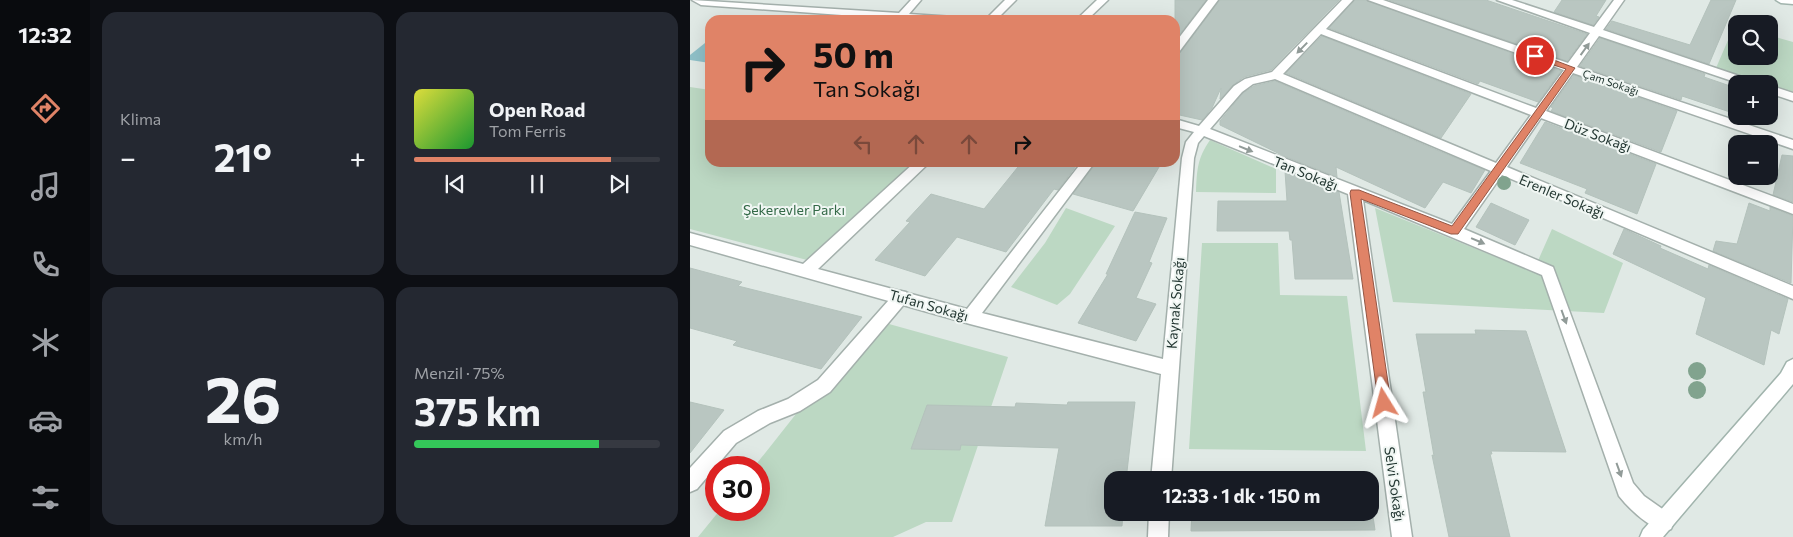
<!DOCTYPE html>
<html lang="tr">
<meta charset="utf-8">
<style>
:root{--surface:#171b24;--page:#242831;--text:#f1f3f6;--muted:#9ea1a6;--line:#363941;--accent:#e08367}
body{margin:0;font-family:Commissioner,sans-serif;background:var(--page);color:var(--text);height:100vh;display:flex;flex-direction:column;font-size:19px;white-space:nowrap}
*{box-sizing:border-box;margin:0}
p{font-size:16px;color:var(--muted)}
.icon{flex:none;width:28px;height:28px;fill:none;stroke:currentColor;stroke-width:2;stroke-linecap:round;stroke-linejoin:round}
.map{position:relative;flex:1;overflow:hidden}
.side{display:flex;flex-direction:column;gap:12px;padding:12px;background:#0d0f14;width:600px}
.side>*{flex:none}
.guide{position:absolute;left:15px;top:15px;width:475px;height:152px;border-radius:15px;box-shadow:0 5px 20px #0002;background:#e08367;color:#111;overflow:hidden}
.tools{position:absolute;left:1038px;top:15px;display:grid;gap:10px}
.tools a{display:grid;place-items:center;width:50px;height:50px;border-radius:10px;background:var(--surface);box-shadow:0 5px 20px #0002;font-size:25px}
.speed{position:absolute;left:15px;top:456px;display:flex;gap:10px;font-size:25px;font-weight:700;text-align:center}
.speed>*{display:grid;place-content:center;width:65px;height:65px;border-radius:50%;background:var(--surface);box-shadow:0 5px 20px #0002;line-height:1}
.speed .limit{border:8px solid #d22;background:#fff;color:#111}
.pin{position:absolute;display:grid;place-items:center;width:42px;height:42px;color:#fff;margin:-21px;border:2px solid #fff;border-radius:50%;box-shadow:0 1px 5px #0007}
.me{position:absolute;width:55px;margin:-28px;rotate:352deg;stroke-linejoin:round;filter:drop-shadow(0 0 4px #0008)}
.turn{display:flex;align-items:center;gap:18px;height:105px;padding:0 25px;font-size:22px}
.turn .icon{width:65px;height:65px;stroke-width:2.5}
.turn b{display:block;font-size:35px;line-height:42px}
.lanes{display:flex;align-items:center;height:48px;padding:0 25px;background:#0003;justify-content:center;gap:25px;direction:ltr}
.lanes .off{opacity:.35}
.big{font-size:38px;font-weight:700;line-height:1.1}
.side .card{flex:1;display:flex;flex-direction:column;justify-content:center;gap:8px;min-width:0;padding:0 18px;border-radius:15px;background:var(--page)}
.side .dial{align-items:center;gap:0}
.dial b{font-size:65px;line-height:1}
.song{display:flex;align-items:center;gap:15px}
.cover{width:60px;height:60px;border-radius:8px;background:linear-gradient(135deg,hsl(60 70% 55%),hsl(130 70% 35%))}
.played{height:5px;border-radius:2px;background:linear-gradient(90deg,var(--accent) 80%,var(--line) 80%)}
.keys{display:flex;justify-content:space-around;direction:ltr}
.heat{display:flex;justify-content:space-between;align-items:center;font-size:28px;direction:ltr}
.charge{height:8px;border-radius:4px;background:linear-gradient(90deg,#34c759 75%,var(--line) 0)}
.side .tiles{flex:1;display:grid;gap:12px;grid-template-columns:repeat(2,1fr)}
.trip{position:absolute;left:414px;top:471px;width:275px;height:50px;border-radius:15px;background:var(--surface);box-shadow:0 5px 20px #0002;font-weight:700;line-height:50px;text-align:center}
main{display:flex;flex:1;min-height:0}
.menu{display:flex;flex-direction:column;width:90px;justify-content:space-around;align-items:center;background:#090b0e;color:var(--muted)}
.menu .icon{width:35px;height:35px}
.menu .current{color:var(--accent)}
.menu b{font-size:22px;color:var(--text)}
.map>svg:first-child{display:block}
</style>
<main>
<nav class="menu">
<b>12:32</b>
<svg class="icon current" aria-label="directions" viewBox="0 0 24 24"><path d="M12 3l9 9-9 9-9-9zM9 14v-3h6M13 9l2 2-2 2"/></svg>
<svg class="icon" aria-label="music" viewBox="0 0 24 24"><path d="M9 18V5l10-2v13"/><circle cx="6" cy="18" r="3"/><circle cx="16" cy="16" r="3"/></svg>
<svg class="icon" aria-label="phone" viewBox="0 0 24 24"><path d="M5 4h4l2 5-3 2q2 4 5 5l2-3 5 2v4C11 20 4 13 5 4z"/></svg>
<svg class="icon" aria-label="climate" viewBox="0 0 24 24"><path d="M12 3v18M4 7l16 10M4 17L20 7"/></svg>
<svg class="icon" aria-label="car" viewBox="0 0 24 24"><path d="M5 17H2v-5l4-1 3-4h7l3 4 3 1v5h-3M9 17h6M6 11h13"/><circle cx="7" cy="17" r="2"/><circle cx="17" cy="17" r="2"/></svg>
<svg class="icon" aria-label="filters" viewBox="0 0 24 24"><path d="M4 7h16M4 17h16"/><circle cx="9" cy="7" r="2"/><circle cx="15" cy="17" r="2"/></svg>
</nav>
<section class="side">
<div class="tiles">
<div class="card"><p>Klima</p>
<div class="heat"><a>−</a><b class="big">21°</b><a>+</a></div>
</div>
<div class="card">
<div class="song"><i class="cover"></i><div><b>Open Road</b><p>Tom Ferris</p></div></div>
<div class="played"></div>
<div class="keys"><svg class="icon" aria-label="previous" viewBox="0 0 24 24"><path d="M18 5L8 12l10 7zM5 5v14"/></svg><svg class="icon" aria-label="pause" viewBox="0 0 24 24"><path d="M8 5v14M16 5v14"/></svg><svg class="icon" aria-label="next" viewBox="0 0 24 24"><path d="M6 5l10 7-10 7zM19 5v14"/></svg></div>
</div>
<div class="card dial"><b>26</b><p>km/h</p></div>
<div class="card"><p>Menzil · 75%</p><b class="big">375 km</b><div class="charge"></div></div>
</div>
</section>
<div class="map">
<svg width="1103" height="537" viewBox="0 0 1103 537">
<rect width="100%" height="100%" fill="#e0e9e5"/>
<g fill="#bcd8c3">
<path d="M1045 24 1046 56H1079V35L1103 42V93L1026 68Z"/>
<path d="M0 87 20 90V162L223 163 117 260 0 229Z"/>
<path d="M520 140 586 169V193L506 192C507 170 507 159 520 140Z"/>
<path d="M376 208 425 226 380 294 367 305 321 287 355 243Z"/>
<path d="M685 208 843 272 862 229 933 263 914 313 703 302Z"/>
<path d="M512 243H588L590 295 657 296 676 451 499 449Z"/>
<path d="M181 319 318 357 262 522H236L203 537H8L30 510H69V468L64 467Z"/>
</g>
<path fill="#8fc0c8" d="M20 39V63L0 60V55Z"/>
<g fill="#b9c6c1" stroke="#b4c2bc">
<path d="M485 0H516L485 40Z"/>
<path d="M530 0H649L581 70 554 77 543 85 530 99 531 88 522 108 512 120 485 114V55L490 53Z"/>
<path d="M665 0H676L871 71 848 102 790 81 788 84 639 28Z"/>
<path d="M699 0H796L897 34 877 61Z"/>
<path d="M872 0H916L906 16 909 17 903 25 864 12Z"/>
<path d="M1021 0H1046L1019 64 916 29 922 21 1000 45Z"/>
<path d="M632 36 781 94 751 138 596 73Z"/>
<path d="M910 38 1015 74 1014 77 1046 88V114L992 96 991 100 890 66Z"/>
<path d="M884 75 987 111 971 152 861 111 863 108 861 107Z"/>
<path d="M585 81 744 149 795 170 781 193 753 182 735 208 646 167 647 177 594 156 530 125V121L553 93 564 86Z"/>
<path d="M855 122 966 164 947 214 895 193 897 189 830 163Z"/>
<path d="M1092 155 1103 156V202L1083 195Z"/>
<path d="M332 162H389L368 190 364 189 316 252 267 237 235 276 185 260 220 222 216 221 241 194 294 209Z"/>
<path d="M407 162H472L443 211 383 194Z"/>
<path d="M595 171 649 192 663 279H605L602 240H600L599 231H527L528 201H597Z"/>
<path d="M801 203 839 220 825 245 786 227Z"/>
<path d="M1059 203 1080 211V207L1103 216 1101 283 1023 251 1026 241 1047 244Z"/>
<path d="M445 212 477 218 459 262 462 263 446 298 466 304 446 341 388 323 418 274H416Z"/>
<path d="M934 229 971 246 970 248 1018 269 1019 265 1098 299 1089 334 1081 330 1074 365 1006 334 1016 298 923 254Z"/>
<path d="M0 268 52 282 48 286 172 317 131 369 43 345 47 341 0 328Z"/>
<path d="M785 330 836 331 876 452 801 451 802 454H800L820 537H759L742 455 744 456 733 392H736L726 334H786Z"/>
<path d="M0 402 34 410 0 453Z"/>
<path d="M378 402H445L436 480H422V512H433L432 526H355L369 448 271 445 270 450 221 449 237 405 325 407 326 403 377 405Z"/>
<path d="M677 472 678 480H503V473Z"/>
<path d="M680 496 685 530 501 531 502 512H680Z"/>
</g>
<g fill="none" stroke-linecap="round" stroke-linejoin="round">
<g stroke="#a4b0ac" stroke-width="3">
<g id="lane">
<path d="M2 0 209 13 221 0H231L219 14 264 17 269 20H221L11 5Z"/>
<path d="M315 0H326L306 20H295Z"/>
<path d="M211 291 216 292 219 297 216 302 140 392 110 411 80 423 46 443 7 489 0 492V468L34 431 68 411 98 399 128 380 206 292Z"/>
</g>
</g>
<g stroke="#a4b0ac" stroke-width="3">
<g id="street">
<path d="M407 0H418L397 20H386Z"/>
<path d="M518 0H528L489 52 485 53V43Z"/>
<path d="M652 0H663L636 29 846 108 874 70 678 0H693L878 63 900 33 807 0H822L904 27 924 0H934L913 30 1067 82 1069 84H1051L909 36 887 67 1103 140V149L883 73 856 111 1103 204V214L851 118 817 167 1103 286V299L812 175 774 229 863 267 943 483 954 496 981 515 984 522 981 529 974 532C956 524 941 511 929 496L852 275 673 200 722 537H702L658 194 514 136 508 143 504 158 481 480H461L471 374 280 324 0 245V233L113 264 225 162H240L128 269 277 309 392 162H405L292 313 473 359 492 158 496 142 504 132 485 127V119L509 126 544 86 555 79 582 72ZM631 34 841 115 806 163 593 74ZM585 79 801 171 762 224 520 129 552 92 563 84Z"/>
<path d="M1079 85 1103 93V101L1079 93Z"/>
<path d="M459 512H479L478 537H458Z"/>
</g>
</g>
<g stroke="#a1b4ad" stroke-width="3">
<g id="secondary">
<path d="M1086 0H1103V4L1091 3Z"/>
<path d="M1103 359V384L973 537H950L953 530 1091 373 1097 362Z"/>
</g>
</g>
<use href="#lane" fill="#fff" fill-rule="evenodd"/>
<use href="#street" fill="#fff" fill-rule="evenodd"/>
<use href="#secondary" fill="#fff" fill-rule="evenodd"/>
</g>
<g fill="#81a38e">
<circle cx="814" cy="183" r="7"/>
<circle cx="1007" cy="371" r="9"/>
<circle cx="1007" cy="390" r="9"/>
</g>
<defs><path id="oneway-solid" d="M-6-.8H1V-3.2L6.5 0L1 3.2V.8H-6Z" transform="scale(1.25)"/></defs>
<g fill="#919b98">
<use href="#oneway-solid" transform="translate(612 48) rotate(134)"/>
<use href="#oneway-solid" transform="translate(895 49) rotate(-54)"/>
<use href="#oneway-solid" transform="translate(556 149) rotate(22)"/>
<use href="#oneway-solid" transform="translate(788 241) rotate(23)"/>
<use href="#oneway-solid" transform="translate(874 317) rotate(70)"/>
<use href="#oneway-solid" transform="translate(929 470) rotate(70)"/>
</g>
<path fill="#e08367" stroke="#925543" d="M842 54H848L885 68 768 234H761L671 199 701 403 699 408 694 409 689 408 660 193 661 190H669L762 226 876 69 842 58Z"/>
<g text-anchor="middle" dominant-baseline="central" stroke-width="4" stroke-linejoin="round" paint-order="stroke">
<g font-size="11" fill="#233732" stroke="#f0f6f3">
<text transform="translate(921 82) rotate(19)">Çam Sokağı</text>
</g>
<g font-size="14" fill="#233732" stroke="#f0f6f3">
<text transform="translate(908 135) rotate(21)">Düz Sokağı</text>
<text transform="translate(616 173) rotate(22)">Tan Sokağı</text>
<text transform="translate(872 196) rotate(23)">Erenler Sokağı</text>
<text transform="translate(485 303) rotate(-85)">Kaynak Sokağı</text>
<text transform="translate(239 305) rotate(16)">Tufan Sokağı</text>
<text transform="translate(705 484) rotate(82)">Selvi Sokağı</text>
</g>
<g font-size="14" fill="#336947" stroke="#f0f6f3">
<text x="104" y="209">Şekerevler Parkı</text>
</g>
</g>
</svg>
<div class="tools">
<a><svg class="icon" aria-label="search" viewBox="0 0 24 24"><circle cx="10" cy="10" r="6"/><path d="M15 15l6 6"/></svg></a>
<a>+</a>
<a>−</a>
</div>
<div class="speed"><div class="limit">30</div></div>
<div class="pin" style="left:845px;top:56px;background:#d93025"><svg class="icon" aria-label="arrive" viewBox="0 0 24 24"><path d="M6 21V4h12l-3 4 3 4H6"/></svg></div>
<svg class="me" style="left:694px;top:403px" viewBox="-20 -20 40 40"><path d="M0-17L14 15 0 8-14 15z" fill="#e08367" stroke="#fff" stroke-width="4"/></svg>
<div class="trip">12:33 · 1 dk · 150 m</div>
<div class="guide">
<div class="turn"><svg class="icon" aria-label="right" viewBox="0 0 24 24"><path d="M7 20v-9h11M14 6l5 5-5 5"/></svg><div><b>50 m</b>Tan Sokağı</div></div>
<div class="lanes"><svg class="icon off" aria-label="left" viewBox="0 0 24 24"><path d="M17 20v-9H6M10 6l-5 5 5 5"/></svg><svg class="icon off" aria-label="ahead" viewBox="0 0 24 24"><path d="M12 20V5M6 11l6-6 6 6"/></svg><svg class="icon off" aria-label="ahead" viewBox="0 0 24 24"><path d="M12 20V5M6 11l6-6 6 6"/></svg><svg class="icon" aria-label="right" viewBox="0 0 24 24"><path d="M7 20v-9h11M14 6l5 5-5 5"/></svg></div>
</div>
</div>
</main>
